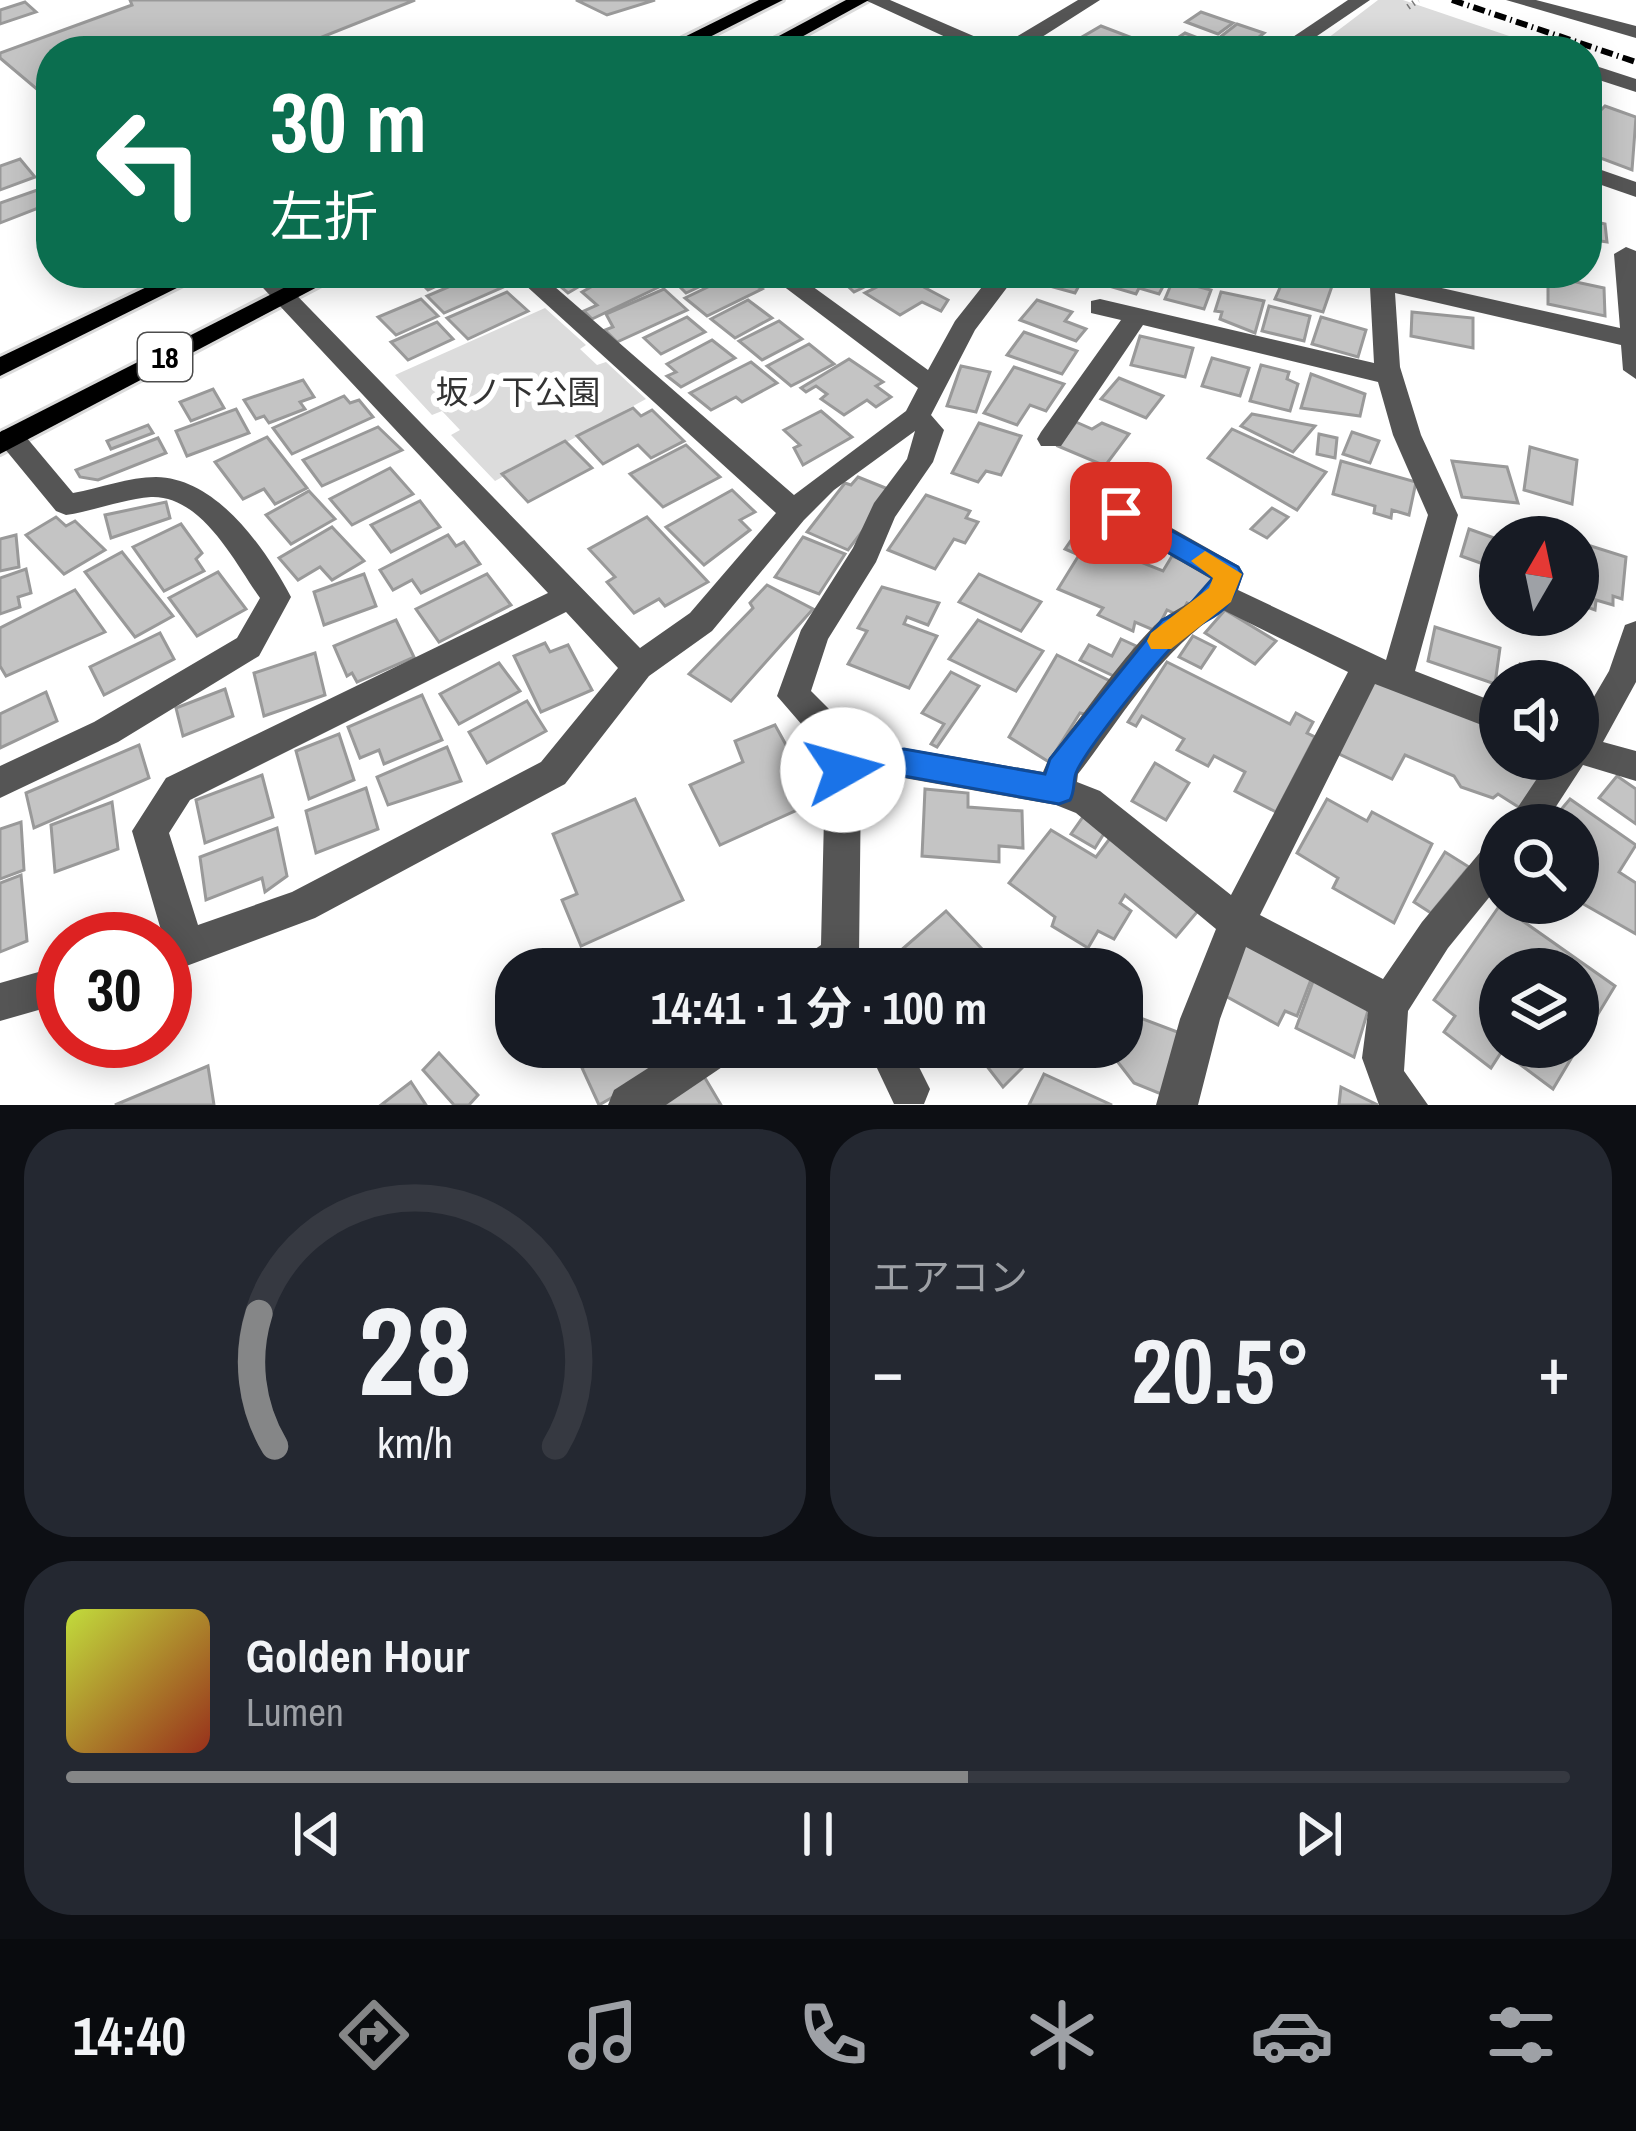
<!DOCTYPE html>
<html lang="ja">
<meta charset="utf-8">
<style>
:root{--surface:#171b24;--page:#242831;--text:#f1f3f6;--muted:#9ea1a6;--line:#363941;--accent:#858687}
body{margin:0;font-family:"Archivo Narrow","Noto Sans JP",sans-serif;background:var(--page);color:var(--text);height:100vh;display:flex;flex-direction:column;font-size:45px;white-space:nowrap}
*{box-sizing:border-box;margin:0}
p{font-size:39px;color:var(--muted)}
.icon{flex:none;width:66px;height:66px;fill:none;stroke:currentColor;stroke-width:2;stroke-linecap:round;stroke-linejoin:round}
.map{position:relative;height:1105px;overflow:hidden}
.drawer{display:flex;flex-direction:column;gap:24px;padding:24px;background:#0d0f14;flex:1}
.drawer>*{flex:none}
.banner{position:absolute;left:36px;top:36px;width:1566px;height:252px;border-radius:48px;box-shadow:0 6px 30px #0003;background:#0b6e4f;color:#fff;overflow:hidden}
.needle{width:78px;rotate:9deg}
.tools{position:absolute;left:1479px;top:516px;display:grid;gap:24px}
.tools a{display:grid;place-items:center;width:120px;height:120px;border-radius:50%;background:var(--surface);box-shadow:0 6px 30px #0003;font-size:60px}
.speed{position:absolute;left:36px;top:912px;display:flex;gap:24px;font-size:60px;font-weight:700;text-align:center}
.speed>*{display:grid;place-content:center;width:156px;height:156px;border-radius:50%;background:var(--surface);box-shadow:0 6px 30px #0003;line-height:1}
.speed .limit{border:18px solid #d22;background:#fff;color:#111}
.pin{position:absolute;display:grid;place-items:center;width:102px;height:102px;color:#fff;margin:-51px;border-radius:24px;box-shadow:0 6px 18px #0006}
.me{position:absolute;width:132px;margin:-66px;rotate:83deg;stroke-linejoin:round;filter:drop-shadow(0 0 9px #0008)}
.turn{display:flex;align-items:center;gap:42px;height:252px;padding:0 36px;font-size:54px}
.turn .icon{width:156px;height:156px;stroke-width:2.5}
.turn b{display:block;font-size:84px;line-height:102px}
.big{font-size:90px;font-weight:700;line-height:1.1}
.drawer .card{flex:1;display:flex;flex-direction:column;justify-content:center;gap:18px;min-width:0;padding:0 42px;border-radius:48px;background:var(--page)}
.drawer .dial{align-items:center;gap:0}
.dial svg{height:312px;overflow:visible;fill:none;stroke:var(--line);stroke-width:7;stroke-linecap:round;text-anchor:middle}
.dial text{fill:var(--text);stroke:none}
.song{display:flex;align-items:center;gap:36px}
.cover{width:144px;height:144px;border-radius:18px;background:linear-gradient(135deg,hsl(70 70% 55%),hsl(10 70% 35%))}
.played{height:12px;border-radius:6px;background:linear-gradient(90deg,var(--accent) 60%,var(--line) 60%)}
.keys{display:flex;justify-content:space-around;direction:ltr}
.heat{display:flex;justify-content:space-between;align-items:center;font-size:66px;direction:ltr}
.drawer .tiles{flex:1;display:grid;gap:24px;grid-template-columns:1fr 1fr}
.card:last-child{grid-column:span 2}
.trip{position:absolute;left:495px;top:948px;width:648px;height:120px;border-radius:48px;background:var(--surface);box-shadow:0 6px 30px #0003;font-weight:700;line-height:120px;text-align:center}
.menu{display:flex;height:192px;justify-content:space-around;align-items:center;background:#090b0e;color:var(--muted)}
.menu .icon{width:84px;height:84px}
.menu .selected{color:var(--accent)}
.menu b{font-size:54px;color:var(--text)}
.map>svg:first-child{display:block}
</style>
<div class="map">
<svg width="1636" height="1105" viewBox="0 0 1636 1105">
<rect width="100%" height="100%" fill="#fff"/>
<g fill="#dcdcdc">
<path d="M1378 0H1403L1553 51H1311Z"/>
<path d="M545 308 586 345 580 349 597 365 606 362 646 399 495 481 451 435 460 430 442 411 432 415 395 375Z"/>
</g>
<g fill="#c4c4c4" stroke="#999" stroke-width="3">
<path d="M415 0 287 51H51V101L0 58V53L132 5 130 0Z"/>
<path d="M576 0H655L607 15Z"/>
<path d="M25 2 36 12 0 24V10Z"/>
<path d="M1201 12 1233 23 1218 34 1186 22Z"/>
<path d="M1237 24 1264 33 1242 51 1215 41Z"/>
<path d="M1101 26 1138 40 1121 51H1058Z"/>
<path d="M1185 33 1226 49 1182 51 1167 45Z"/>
<path d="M866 38 881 51H836L848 47 844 44Z"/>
<path d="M1605 106 1636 117 1632 170 1587 153V108L1599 112Z"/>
<path d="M20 159 35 177 0 190V166Z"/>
<path d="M46 187 51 203 0 223V203Z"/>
<path d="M1587 220 1605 224 1607 242 1587 239Z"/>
<path d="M424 273H465L428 290 415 277Z"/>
<path d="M481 273H498L510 284 444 313 427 296Z"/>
<path d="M558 273H602L568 293 553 280 562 277Z"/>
<path d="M616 273H643L659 287 592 319 584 311 597 305 582 292Z"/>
<path d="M666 273H729L686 293Z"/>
<path d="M834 273H891V274L854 292Z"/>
<path d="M1053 273H1086L1075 293 1046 285Z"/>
<path d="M1105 273H1145L1167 279 1159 294 1139 288 1136 294 1099 283Z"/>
<path d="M735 274 762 289 707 316 685 298Z"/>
<path d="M1286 274 1332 286 1323 312 1275 299Z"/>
<path d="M901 275 948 300 941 311 922 302 900 315 865 293Z"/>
<path d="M1548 276 1604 288 1605 316 1548 304Z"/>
<path d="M1173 280 1211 290 1204 309 1165 299Z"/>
<path d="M664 289 687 310 617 342 605 330 613 327 606 314Z"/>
<path d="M507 292 528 311 468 339 447 318Z"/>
<path d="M1221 292 1264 301 1255 333 1220 319 1222 312 1215 311Z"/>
<path d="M421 299 438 316 396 335 378 317Z"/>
<path d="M748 300 772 318 735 338 711 319Z"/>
<path d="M1037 300 1072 312 1065 321 1086 329 1076 341 1020 320Z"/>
<path d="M1269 306 1310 316 1304 341 1262 331Z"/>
<path d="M1412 312 1473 318V348L1411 336Z"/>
<path d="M687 317 705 332 661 354 644 338Z"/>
<path d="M1321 317 1366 330 1358 357 1312 344Z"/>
<path d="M779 321 802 339 762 360 739 341Z"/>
<path d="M437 322 453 339 408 360 391 342Z"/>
<path d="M1024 332 1077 351 1062 374 1007 355Z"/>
<path d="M1140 336 1193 348 1185 377 1131 365Z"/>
<path d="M712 340 735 358 681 387 667 376 676 372 667 364Z"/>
<path d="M809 344 834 364 791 386 767 366Z"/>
<path d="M1212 358 1249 368 1240 396 1202 386Z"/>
<path d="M849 359 883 382 876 386 891 397 876 407 867 400 844 415 821 399 827 394 816 386 806 392 801 388Z"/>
<path d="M751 362 777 383 742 402 736 397 711 410 690 393Z"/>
<path d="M1261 365 1289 372 1287 379 1298 384 1290 411 1250 401Z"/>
<path d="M961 366 990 372 976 412 947 406Z"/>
<path d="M1014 367 1064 384 1046 411 1030 405 1017 425 984 413Z"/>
<path d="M1311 374 1365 394 1360 416 1301 408Z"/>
<path d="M1119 378 1163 396 1146 418 1101 399Z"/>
<path d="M303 380 314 397 300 402 305 409 269 423 264 416 256 419 244 400Z"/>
<path d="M213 389 224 408 191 421 180 402Z"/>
<path d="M344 396 350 403 359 400 373 417 292 454 273 428Z"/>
<path d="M633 408 641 416 652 410 684 441 651 458 638 445 603 464 577 436Z"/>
<path d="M236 409 249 433 187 456 176 431Z"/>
<path d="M821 411 852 437 803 465 794 448 800 445 784 430Z"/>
<path d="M1252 414 1315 426 1293 452 1241 426Z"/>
<path d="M1076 422 1092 429 1102 423 1129 434 1105 466 1058 446Z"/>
<path d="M979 423 1021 436 1001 475 986 471 978 482 952 473Z"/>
<path d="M148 425 153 433 111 449 107 441Z"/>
<path d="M378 427 402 450 322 486 303 460Z"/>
<path d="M1232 429 1326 472 1297 510 1208 458Z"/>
<path d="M1352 432 1379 441 1370 463 1343 454Z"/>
<path d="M1319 434 1337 438 1335 458 1317 454Z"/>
<path d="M267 437 307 488 275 504 264 489 243 499 215 462Z"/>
<path d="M158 438 166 453 98 480 80 477 76 470Z"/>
<path d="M565 441 592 468 528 502 502 474Z"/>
<path d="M686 445 720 477 663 507 630 474Z"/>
<path d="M1530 447 1577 460 1572 504 1524 490Z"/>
<path d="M1341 461 1416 482 1409 515 1392 510 1391 518 1374 513 1375 506 1333 494Z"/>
<path d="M1452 461 1507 467 1518 503 1462 497Z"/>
<path d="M390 468 413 494 352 525 330 499Z"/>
<path d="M858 477 893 491 848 550 807 532 845 483 851 485Z"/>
<path d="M732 490 755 512 740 520 750 530 704 565 666 527Z"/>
<path d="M309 491 335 519 291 544 266 515Z"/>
<path d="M926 495 970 511 966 518 978 522 965 543 954 539 935 569 888 550Z"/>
<path d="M420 501 440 527 391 552 371 525Z"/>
<path d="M166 502 170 518 111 538 105 515Z"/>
<path d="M1272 508 1288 517 1267 538 1251 529Z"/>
<path d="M56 517 66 526 75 521 105 550 64 574 26 535Z"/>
<path d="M647 517 708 582 665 606 659 599 634 613 607 582 615 577 589 549Z"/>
<path d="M1099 521 1145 540 1133 559 1163 571 1172 556 1217 574 1199 608 1187 603 1180 616 1167 610 1156 631 1135 622 1133 631 1098 615 1103 608 1058 589 1079 555 1065 549 1076 533 1088 538Z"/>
<path d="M181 524 202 553 196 559 204 571 164 591 133 547Z"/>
<path d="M332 527 364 561 332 580 320 567 298 580 279 558Z"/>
<path d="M1469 529 1500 540V570L1461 556Z"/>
<path d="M16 535 19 567 0 571V539Z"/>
<path d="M448 535 456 546 464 542 480 564 421 593 412 580 393 590 380 570Z"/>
<path d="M803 537 845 554 819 594 775 577Z"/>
<path d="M1578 542 1626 557 1622 599 1613 596V605L1596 600 1595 610 1578 604Z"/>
<path d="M122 552 173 616 135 637 85 572Z"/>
<path d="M26 569 31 593 18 597 20 607 0 614V578Z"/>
<path d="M218 572 246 609 197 636 169 598Z"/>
<path d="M364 574 376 606 324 625 314 592Z"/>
<path d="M487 574 511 605 439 642 416 609Z"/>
<path d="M979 574 1041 602 1021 631 959 602Z"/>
<path d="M767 585 813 609 731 701 689 674 753 608 750 603Z"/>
<path d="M882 587 939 603 928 625 907 617 904 624 937 636 909 688 848 664 867 631 858 628Z"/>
<path d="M75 590 105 632 6 676 0 666V628Z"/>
<path d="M1225 610 1276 641 1255 664 1205 633Z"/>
<path d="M396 620 414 657 357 682 352 673 347 676 334 646Z"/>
<path d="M978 620 1043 651 1016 691 949 659Z"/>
<path d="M1435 627 1500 648 1495 684 1428 661Z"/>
<path d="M160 633 174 659 104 695 90 667Z"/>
<path d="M1193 636 1215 647 1201 668 1179 657Z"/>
<path d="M1121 639 1136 646 1118 678 1080 660 1089 645 1112 656Z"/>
<path d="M545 643 550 652 568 645 592 690 541 712 514 656Z"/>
<path d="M315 653 325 695 264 716 254 673Z"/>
<path d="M1057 655 1112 682 1093 716 1080 713 1049 762 1009 737Z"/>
<path d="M1167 662 1290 724 1296 713 1313 722 1307 733 1315 737 1276 812 1235 791 1245 772 1214 756 1208 766 1177 750 1184 739 1142 716 1136 726 1128 722Z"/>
<path d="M499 663 520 691 459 724 440 694Z"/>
<path d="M1520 664 1557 681H1513Z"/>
<path d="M951 672 979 686 937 747 931 744 944 724 922 713Z"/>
<path d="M1373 679 1500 730V759H1553L1520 808 1498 794 1493 798 1461 787 1454 776 1405 755 1392 779 1337 753Z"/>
<path d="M225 689 233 716 183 736 176 708Z"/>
<path d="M46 692 57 721 0 748V714Z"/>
<path d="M422 695 442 740 384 764 379 750 360 758 348 727Z"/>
<path d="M527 701 546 731 487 763 469 732Z"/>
<path d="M775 725 817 801 720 845 690 785 743 762 735 741Z"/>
<path d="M339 734 354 780 309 799 296 751Z"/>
<path d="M139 745 149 778 34 828 26 793Z"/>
<path d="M447 747 461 781 388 805 377 777Z"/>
<path d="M1155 763 1189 783 1166 820 1132 801Z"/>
<path d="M262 775 273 817 205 843 196 800Z"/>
<path d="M1617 776 1636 789V824L1599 798Z"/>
<path d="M366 788 378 829 316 853 306 811Z"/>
<path d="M925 789 968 793V807L1022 811 1023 848 999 846V862L922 856Z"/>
<path d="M635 799 683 900 581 946 562 900 577 894 553 834Z"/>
<path d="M1327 799 1367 821 1372 812 1432 844 1394 923 1333 888 1338 878 1297 853Z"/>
<path d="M1570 799 1636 845 1619 872 1636 883V934L1578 901V825H1548Z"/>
<path d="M112 802 118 849 55 872 51 825Z"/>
<path d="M1085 814 1108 827 1095 848 1071 834Z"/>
<path d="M21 822 24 870 0 879V829Z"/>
<path d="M277 828 287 876 265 892 262 878 206 900 200 857Z"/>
<path d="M1051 830 1096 857 1114 833 1202 906 1176 937 1125 895 1120 903 1131 911 1114 939 1098 931 1088 948 1052 926 1055 917 1009 883Z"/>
<path d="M1445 852 1469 867 1431 913 1414 902Z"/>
<path d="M21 875 27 941 0 952V883Z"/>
<path d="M1500 905 1615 986 1578 1047V969H1500V1047H1578L1553 1089 1502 1051 1491 1068 1444 1032 1455 1016 1434 1000Z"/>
<path d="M946 911 1001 969H900L891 959Z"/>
<path d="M1246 941 1312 977 1297 1016 1285 1011 1278 1025 1222 994Z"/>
<path d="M1315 976 1370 1004 1354 1057 1296 1028Z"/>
<path d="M1122 1011 1180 1033 1166 1096 1134 1083 1107 1048 1122 1047Z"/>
<path d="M620 1047H663L672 1063 599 1105 582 1068Z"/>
<path d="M972 1047H1043L1003 1087Z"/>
<path d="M439 1053 478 1095 469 1105H454L423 1070Z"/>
<path d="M208 1066 214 1105H115Z"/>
<path d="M702 1073 721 1105H655Z"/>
<path d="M1044 1074 1112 1105H1029Z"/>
<path d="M411 1082 426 1105H381Z"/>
<path d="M1341 1087 1378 1105H1339Z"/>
</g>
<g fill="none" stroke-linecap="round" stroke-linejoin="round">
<g stroke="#dbdbdb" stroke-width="6">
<g id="major">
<path d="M759 0H783L682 51H656Z"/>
<path d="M846 0H869L776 51H751Z"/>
<path d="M176 273H207L0 376V357Z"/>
<path d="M313 273H344L0 454V432Z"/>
</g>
</g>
<path stroke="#777" stroke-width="6" stroke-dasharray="1.5 4.5" stroke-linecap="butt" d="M1408 7 1418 0"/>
<g fill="#555" fill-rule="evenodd">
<path d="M865 0H890L999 47 1078 0H1100L1020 51H976Z"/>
<path d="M1348 0H1370L1295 51H1272Z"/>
<path d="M1506 0H1536L1636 26V38Z"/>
<path d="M1596 66 1636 79V92L1599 80 1587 87V70Z"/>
<path d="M1587 165 1636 182V197L1587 180Z"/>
<path d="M1626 247 1636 251V379L1623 370 1621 345 1395 293 1400 367 1421 435 1458 515 1415 671 1500 704V732L1375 684 1260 915 1383 979 1422 922 1487 844 1500 839V884L1448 948 1408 1011 1404 1071 1428 1105H1379L1362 1058 1368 1012 1246 947 1220 1019 1198 1105H1156L1180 1019 1216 929 1076 813 1056 805 904 778 861 783 859 954 851 969H800L805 956 821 945 825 774 809 733 777 696 801 630 853 548 874 503 907 459 915 431 834 490 804 520 712 631 649 676 565 784 315 918 165 974V939H159L163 937 132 831 166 778 548 593 249 273H275L640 648 690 613 776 513 512 273H539L794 495 906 411 918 388 766 273H794L928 370 955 321 993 273H1018L975 330 931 415 944 430 933 462 895 517 876 562 828 639 811 691 833 713 853 754 904 748 1043 772 1049 758C1084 715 1115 666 1154 626 1171 609 1203 601 1211 579L1111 521 1106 513 1111 505H1131L1239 566 1243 574 1238 590 1386 660 1428 515 1393 435 1378 382 1143 325 1061 446H1041L1037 439 1041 432 1121 320 1091 313V301L1100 299 1374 363 1370 287 1333 278 1330 273H1375L1620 328 1614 254ZM1223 610 1348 672 1231 895 1100 791 1077 782 1078 774C1126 712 1157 654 1223 610ZM566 612 618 668 541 762 292 892 198 925 169 833 190 800Z"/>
<path d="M11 428 21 431 73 493C100 488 129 477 156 477 217 478 265 548 291 597L259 656 118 742 0 798V766L94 722 237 638 260 598C235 563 202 495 151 497 123 499 94 511 66 515L56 511 0 443 1 431Z"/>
<path d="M1636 621V682L1603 742 1636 751V781L1583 765 1544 825H1506L1550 759H1578V724L1609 671 1625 625Z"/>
<path d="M63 965V1003L0 1021V983Z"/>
<path d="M681 1047H737L731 1061 666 1105H608L614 1090Z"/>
<path d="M867 1047H909L930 1089 924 1104H894Z"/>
</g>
<use href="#major" fill="#000" fill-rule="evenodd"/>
<path stroke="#000" stroke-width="6" stroke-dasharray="12 4.5 1.5 4.5" stroke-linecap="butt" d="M1452 0 1636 62"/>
</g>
<path fill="#1a73e8" stroke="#114b97" stroke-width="3" d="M1121 503 1238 567 1242 574C1225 625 1210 611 1180 639 1160 657 1085 750 1076 773 1073 782 1075 791 1070 800L1059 804 904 776 843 784 832 780 827 770 832 761 904 749 1045 774 1050 759 1162 620 1185 610 1213 578 1111 520 1108 513Z"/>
<path fill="#f59e0b" d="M1205 551 1242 574 1231 602 1171 649H1151L1147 641 1151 633 1209 588 1213 578 1191 561Z"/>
<g text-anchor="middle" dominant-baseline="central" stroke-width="12" stroke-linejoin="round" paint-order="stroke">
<rect fill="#fff" stroke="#4c4c4c" stroke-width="3" x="138" y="333" width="54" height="48" rx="9"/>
<g font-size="30" font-weight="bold" fill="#000">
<text x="165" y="357">18</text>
</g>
<g font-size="33" fill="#333" stroke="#fff">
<text x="518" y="392">坂ノ下公園</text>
</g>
</g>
</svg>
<div class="tools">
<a><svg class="needle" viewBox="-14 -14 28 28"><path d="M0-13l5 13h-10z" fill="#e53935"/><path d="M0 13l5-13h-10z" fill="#9ea1a6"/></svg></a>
<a><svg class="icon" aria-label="sound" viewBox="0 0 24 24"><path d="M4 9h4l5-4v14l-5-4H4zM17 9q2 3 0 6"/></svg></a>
<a><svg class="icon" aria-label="search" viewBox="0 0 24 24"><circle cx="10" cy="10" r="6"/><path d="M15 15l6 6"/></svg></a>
<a><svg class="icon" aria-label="layers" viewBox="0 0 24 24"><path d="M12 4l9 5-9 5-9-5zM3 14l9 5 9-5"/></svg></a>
</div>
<div class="speed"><div class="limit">30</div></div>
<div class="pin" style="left:1121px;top:513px;background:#d93025"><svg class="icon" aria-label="arrive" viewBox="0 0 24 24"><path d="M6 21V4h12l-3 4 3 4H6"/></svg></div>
<svg class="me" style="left:843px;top:770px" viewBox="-20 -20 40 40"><circle r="19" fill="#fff"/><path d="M0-13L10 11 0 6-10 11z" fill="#1a73e8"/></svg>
<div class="trip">14:41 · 1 分 · 100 m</div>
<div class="banner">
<div class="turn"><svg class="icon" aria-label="left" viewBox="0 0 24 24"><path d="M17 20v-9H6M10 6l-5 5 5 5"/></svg><div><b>30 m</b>左折</div></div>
</div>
</div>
<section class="drawer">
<div class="tiles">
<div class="card dial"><svg viewBox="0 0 100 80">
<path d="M14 69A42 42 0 1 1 86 69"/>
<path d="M14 69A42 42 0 0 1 10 35" stroke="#858687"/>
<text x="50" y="56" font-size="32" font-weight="700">28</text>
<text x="50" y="72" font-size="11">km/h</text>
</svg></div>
<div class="card"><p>エアコン</p>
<div class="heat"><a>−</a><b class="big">20.5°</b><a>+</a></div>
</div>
<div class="card">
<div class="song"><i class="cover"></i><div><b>Golden Hour</b><p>Lumen</p></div></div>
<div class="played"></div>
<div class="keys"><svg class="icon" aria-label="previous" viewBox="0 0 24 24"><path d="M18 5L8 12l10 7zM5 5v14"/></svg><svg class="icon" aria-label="pause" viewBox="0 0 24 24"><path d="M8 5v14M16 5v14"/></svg><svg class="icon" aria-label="next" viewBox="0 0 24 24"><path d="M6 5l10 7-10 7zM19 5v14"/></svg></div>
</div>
</div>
</section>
<nav class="menu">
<b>14:40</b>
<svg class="icon selected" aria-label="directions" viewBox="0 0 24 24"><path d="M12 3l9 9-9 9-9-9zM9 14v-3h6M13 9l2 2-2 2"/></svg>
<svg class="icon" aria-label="music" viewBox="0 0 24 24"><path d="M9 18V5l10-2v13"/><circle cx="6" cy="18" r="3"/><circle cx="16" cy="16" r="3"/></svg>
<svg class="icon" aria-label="phone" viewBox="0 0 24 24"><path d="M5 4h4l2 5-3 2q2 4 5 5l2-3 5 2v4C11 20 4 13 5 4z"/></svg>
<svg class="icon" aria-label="climate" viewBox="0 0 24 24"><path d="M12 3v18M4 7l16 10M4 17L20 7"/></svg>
<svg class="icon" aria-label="car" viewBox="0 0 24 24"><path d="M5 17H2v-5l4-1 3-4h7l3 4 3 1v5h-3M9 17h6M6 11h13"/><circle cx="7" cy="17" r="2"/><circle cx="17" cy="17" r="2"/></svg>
<svg class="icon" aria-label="filters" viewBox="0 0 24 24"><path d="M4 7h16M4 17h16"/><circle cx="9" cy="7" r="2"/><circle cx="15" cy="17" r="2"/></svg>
</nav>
